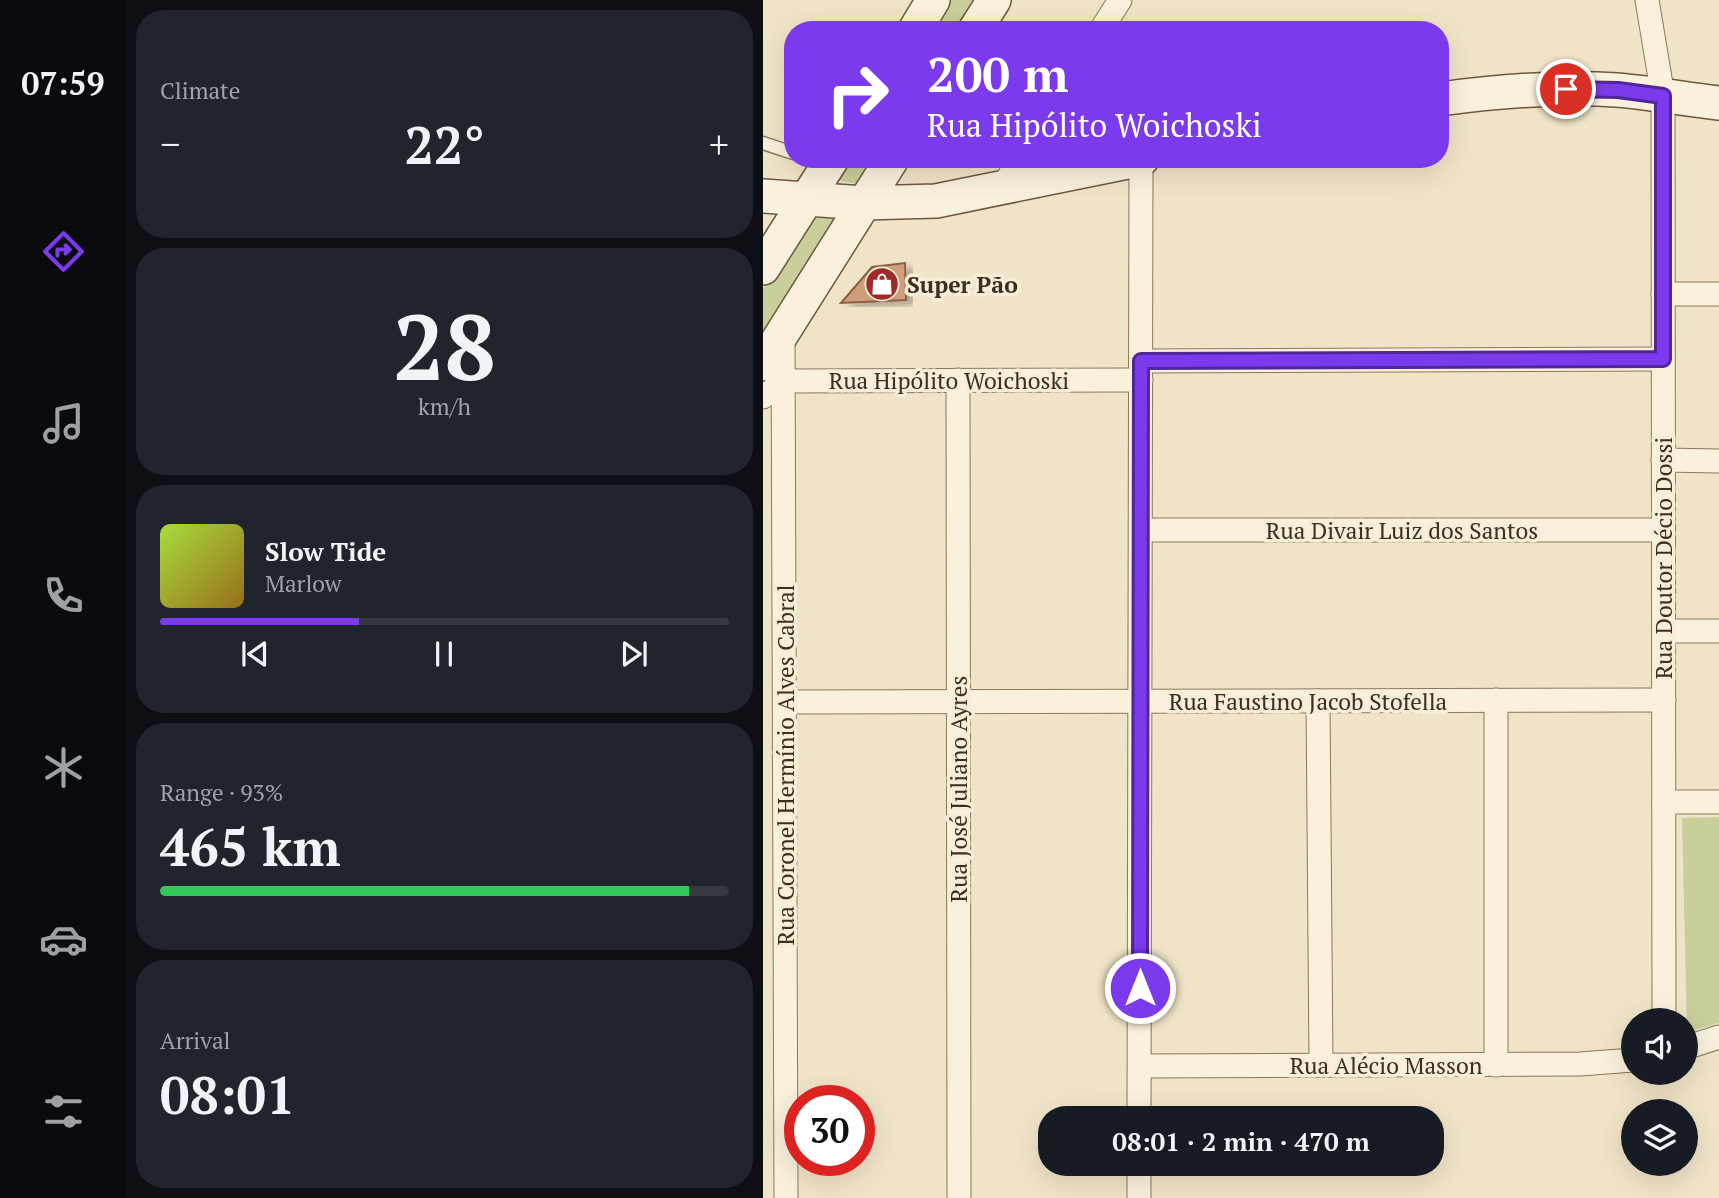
<!DOCTYPE html>
<meta charset="utf-8">
<style>
:root{--surface:#171b24;--page:#20242c;--text:#f1f3f6;--muted:#9ea1a6;--line:#363941;--accent:#7c3aed}
body{margin:0;font-family:"PT Serif",serif;background:var(--page);color:var(--text);height:100vh;display:flex;flex-direction:column;font-size:26px;white-space:nowrap}
*{box-sizing:border-box;margin:0}
p{font-size:23px;color:var(--muted)}
.icon{flex:none;width:38px;height:38px;fill:none;stroke:currentColor;stroke-width:2;stroke-linecap:round;stroke-linejoin:round}
.map{position:relative;flex:1;overflow:hidden}
.side{display:flex;flex-direction:column;gap:10px;padding:10px;background:#0d0f14;width:637px}
.side>*{flex:none}
.top-card{position:absolute;left:21px;top:21px;width:665px;height:147px;border-radius:28px;box-shadow:0 7px 28px #0002;background:#7c3aed;color:#fff;overflow:hidden}
.tools{position:absolute;left:858px;top:1008px;display:grid;gap:14px}
.tools a{display:grid;place-items:center;width:77px;height:77px;border-radius:50%;background:var(--surface);box-shadow:0 7px 28px #0002;font-size:35px}
.speed{position:absolute;left:21px;top:1085px;display:flex;gap:14px;font-size:35px;font-weight:700;text-align:center}
.speed>*{display:grid;place-content:center;width:91px;height:91px;border-radius:50%;background:var(--surface);box-shadow:0 7px 28px #0002;line-height:1}
.speed .limit{border:10px solid #d22;background:#fff;color:#111}
.pin{position:absolute;display:grid;place-items:center;width:60px;height:60px;color:#fff;margin:-30px;border:4px solid #fff;border-radius:50%;box-shadow:0 2px 7px #0007}
.me{position:absolute;width:77px;margin:-38px;rotate:0deg;stroke-linejoin:round;filter:drop-shadow(0 0 5px #0008)}
.turn{display:flex;align-items:center;gap:24px;height:147px;padding:0 28px;font-size:32px}
.turn .icon{width:91px;height:91px;stroke-width:2.5}
.turn b{display:block;font-size:49px;line-height:60px}
.big{font-size:52px;font-weight:800;line-height:1.1}
.side .card{flex:1;display:flex;flex-direction:column;justify-content:center;gap:10px;min-width:0;padding:0 24px;border-radius:28px;background:var(--page)}
.side .dial{align-items:center;gap:0}
.dial b{font-size:91px;line-height:1}
.song{display:flex;align-items:center;gap:21px}
.cover{width:84px;height:84px;border-radius:10px;background:linear-gradient(135deg,hsl(80 70% 55%),hsl(40 70% 35%))}
.played{height:7px;border-radius:4px;background:linear-gradient(90deg,var(--accent) 35%,var(--line) 35%)}
.keys{display:flex;justify-content:space-around;direction:ltr}
.heat{display:flex;justify-content:space-between;align-items:center;font-size:38px;direction:ltr}
.charge{height:10px;border-radius:5px;background:linear-gradient(90deg,#34c759 93%,var(--line) 0)}
.trip{position:absolute;left:275px;top:1106px;width:406px;height:70px;border-radius:28px;background:var(--surface);box-shadow:0 7px 28px #0002;font-weight:800;line-height:70px;text-align:center}
main{display:flex;flex:1;min-height:0}
.dock{display:flex;flex-direction:column;width:126px;justify-content:space-around;align-items:center;background:#090b0e;color:var(--muted)}
.dock .icon{width:49px;height:49px}
.dock .current{color:var(--accent)}
.dock b{font-size:32px;color:var(--text)}
.map>svg:first-child{display:block}
</style>
<main>
<nav class="dock">
<b>07:59</b>
<svg class="icon current" aria-label="directions" viewBox="0 0 24 24"><path d="M12 3l9 9-9 9-9-9zM9 14v-3h6M13 9l2 2-2 2"/></svg>
<svg class="icon" aria-label="music" viewBox="0 0 24 24"><path d="M9 18V5l10-2v13"/><circle cx="6" cy="18" r="3"/><circle cx="16" cy="16" r="3"/></svg>
<svg class="icon" aria-label="phone" viewBox="0 0 24 24"><path d="M5 4h4l2 5-3 2q2 4 5 5l2-3 5 2v4C11 20 4 13 5 4z"/></svg>
<svg class="icon" aria-label="climate" viewBox="0 0 24 24"><path d="M12 3v18M4 7l16 10M4 17L20 7"/></svg>
<svg class="icon" aria-label="car" viewBox="0 0 24 24"><path d="M5 17H2v-5l4-1 3-4h7l3 4 3 1v5h-3M9 17h6M6 11h13"/><circle cx="7" cy="17" r="2"/><circle cx="17" cy="17" r="2"/></svg>
<svg class="icon" aria-label="filters" viewBox="0 0 24 24"><path d="M4 7h16M4 17h16"/><circle cx="9" cy="7" r="2"/><circle cx="15" cy="17" r="2"/></svg>
</nav>
<section class="side">
<div class="card"><p>Climate</p>
<div class="heat"><a>−</a><b class="big">22°</b><a>+</a></div>
</div>
<div class="card dial"><b>28</b><p>km/h</p></div>
<div class="card">
<div class="song"><i class="cover"></i><div><b>Slow Tide</b><p>Marlow</p></div></div>
<div class="played"></div>
<div class="keys"><svg class="icon" aria-label="previous" viewBox="0 0 24 24"><path d="M18 5L8 12l10 7zM5 5v14"/></svg><svg class="icon" aria-label="pause" viewBox="0 0 24 24"><path d="M8 5v14M16 5v14"/></svg><svg class="icon" aria-label="next" viewBox="0 0 24 24"><path d="M6 5l10 7-10 7zM19 5v14"/></svg></div>
</div>
<div class="card"><p>Range · 93%</p><b class="big">465 km</b><div class="charge"></div></div>
<div class="card"><p>Arrival</p><b class="big">08:01</b></div>
</section>
<div class="map">
<svg width="956" height="1198" viewBox="0 0 956 1198">
<defs>
<filter id="shadow"><feDropShadow dx="8" dy="4.5" stdDeviation="3.5" flood-color="#0004"/></filter>
</defs>
<rect width="100%" height="100%" fill="#f0e4c8"/>
<g fill="#c9cf9b">
<path d="M183 0H213L195 30H164Z"/>
<path d="M81 159H115L99 185 69 179Z"/>
<path d="M81 217 0 347V289L45 218Z"/>
<path d="M956 817V1023L924 1032 919 818Z"/>
</g>
<path fill="#cf9f7d" stroke="#8d5f41" stroke-width="2" filter="url(#shadow)" d="M142 263 143 300 78 303 109 267Z"/>
<g fill="none" stroke-linecap="round" stroke-linejoin="round">
<g stroke="#8d765c" stroke-width="15">
<path id="lane" d="M0 143 30 153"/>
</g>
<g stroke="#8d765c" stroke-width="25">
<g id="street">
<path d="M884 0 900 96 901 1020"/>
<path d="M338 30 357 0"/>
<path d="M238 189 257 159"/>
<path d="M900 294H956"/>
<path d="M20 333 23 1198"/>
<path d="M378 361 900 359"/>
<path d="M195 380 196 1198"/>
<path d="M0 397 21 381 378 380"/>
<path d="M900 460 956 461"/>
<path d="M378 530H900"/>
<path d="M901 631H956"/>
<path d="M555 701 558 1065"/>
<path d="M22 702 901 700"/>
<path d="M901 802H956"/>
<path d="M922 1048 956 1037"/>
<path d="M733 1065V700"/>
<path d="M377 1066 817 1064 870 1060"/>
<path d="M376 1118 378 159"/>
<path d="M376 1198V1164"/>
</g>
</g>
<g stroke="#6f573f" stroke-width="36">
<g id="secondary">
<path d="M152 30 170 0"/>
<path d="M212 30 231 0"/>
<path d="M677 99C736 91 795 86 854 90 888 93 922 99 956 103"/>
<path d="M0 196 101 203 173 201 379 159"/>
<path d="M0 268 69 159"/>
<path d="M0 364 129 159"/>
</g>
</g>
<use href="#lane" stroke="#faf1dc" stroke-width="12"/>
<use href="#street" stroke="#faf1dc" stroke-width="23"/>
<use href="#secondary" stroke="#faf1dc" stroke-width="33"/>
</g>
<g fill="none" stroke-linecap="round" stroke-linejoin="round">
<g stroke="#51269a" stroke-width="18">
<path id="route" d="M377 988 378 361 900 359V96L855 90 803 89"/>
</g>
<use href="#route" stroke="#7c3aed" stroke-width="12"/>
</g>
<defs>
<g id="shop-disc" transform="scale(1.75)"><circle r="9.5" fill="#9e2a2b" stroke="#f7eed8"/><path d="M-5-2.5h2.3a2.7 3.5 0 0 1 5.4 0H5L5.5 6h-11ZM-1.5-2.5h3a1.5 2.3 0 0 0-3 0Z" fill="#fff"/></g>
</defs>
<g fill-rule="evenodd">
<use href="#shop-disc" x="119" y="284"/>
</g>
<g text-anchor="middle" dominant-baseline="central" stroke-width="7" stroke-linejoin="round" paint-order="stroke">
<g font-size="23" font-weight="bold" fill="#3d2e20" stroke="#f7eed8" text-anchor="start">
<text x="144" y="284">Super Pão</text>
</g>
<g font-size="23" fill="#3d2e20" stroke="#f7eed8">
<text x="186" y="380">Rua Hipólito Woichoski</text>
<text x="639" y="530">Rua Divair Luiz dos Santos</text>
<text transform="translate(900 558) rotate(-90)">Rua Doutor Décio Dossi</text>
<text x="545" y="701">Rua Faustino Jacob Stofella</text>
<text transform="translate(22 765) rotate(-90)">Rua Coronel Hermínio Alves Cabral</text>
<text transform="translate(195 789) rotate(-90)">Rua José Juliano Ayres</text>
<text x="623" y="1065">Rua Alécio Masson</text>
</g>
</g>
</svg>
<div class="tools">
<a><svg class="icon" aria-label="sound" viewBox="0 0 24 24"><path d="M4 9h4l5-4v14l-5-4H4zM17 9q2 3 0 6"/></svg></a>
<a><svg class="icon" aria-label="layers" viewBox="0 0 24 24"><path d="M12 4l9 5-9 5-9-5zM3 14l9 5 9-5"/></svg></a>
</div>
<div class="speed"><div class="limit">30</div></div>
<div class="pin" style="left:803px;top:89px;background:#d93025"><svg class="icon" aria-label="arrive" viewBox="0 0 24 24"><path d="M6 21V4h12l-3 4 3 4H6"/></svg></div>
<svg class="me" style="left:377px;top:988px" viewBox="-20 -20 40 40"><circle r="17" fill="#7c3aed" stroke="#fff" stroke-width="3"/><path d="M0-11L8 9 0 5-8 9z" fill="#fff"/></svg>
<div class="trip">08:01 · 2 min · 470 m</div>
<div class="top-card">
<div class="turn"><svg class="icon" aria-label="right" viewBox="0 0 24 24"><path d="M7 20v-9h11M14 6l5 5-5 5"/></svg><div><b>200 m</b>Rua Hipólito Woichoski</div></div>
</div>
</div>
</main>
